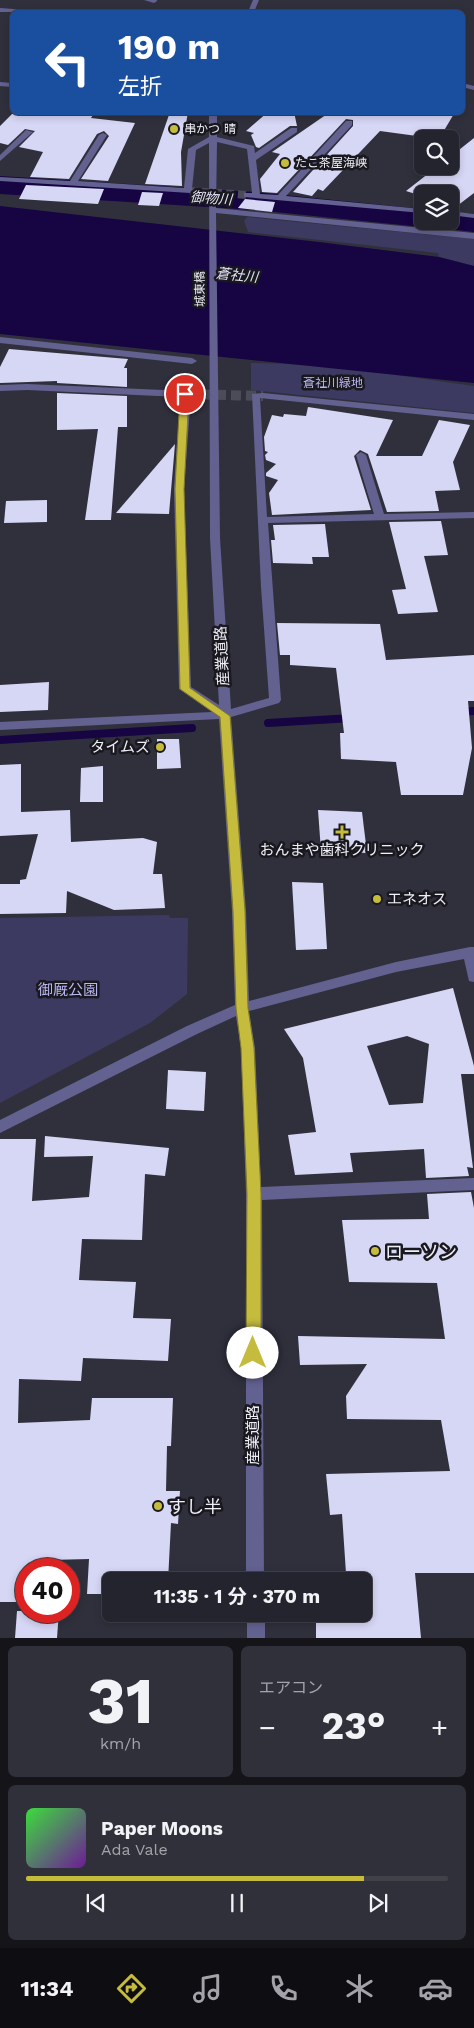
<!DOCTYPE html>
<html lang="ja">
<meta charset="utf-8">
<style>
:root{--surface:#24242e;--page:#30303a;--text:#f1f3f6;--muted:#a3a4aa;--line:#41414a;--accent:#c5bc3d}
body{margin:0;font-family:"Work Sans","Noto Sans JP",sans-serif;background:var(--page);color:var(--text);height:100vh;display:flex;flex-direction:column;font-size:19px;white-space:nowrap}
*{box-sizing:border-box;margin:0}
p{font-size:16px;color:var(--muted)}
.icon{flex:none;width:28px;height:28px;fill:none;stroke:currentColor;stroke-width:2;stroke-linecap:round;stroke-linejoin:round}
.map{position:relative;height:1638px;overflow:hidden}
.sheet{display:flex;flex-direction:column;gap:8px;padding:8px;background:#141419;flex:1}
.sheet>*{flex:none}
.top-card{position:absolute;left:10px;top:10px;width:455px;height:105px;border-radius:8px;box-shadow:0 2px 8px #0003,0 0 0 1px var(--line);background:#1a4fa0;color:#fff;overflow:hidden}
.fabs{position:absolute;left:414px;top:130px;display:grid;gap:10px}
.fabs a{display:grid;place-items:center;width:45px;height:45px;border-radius:8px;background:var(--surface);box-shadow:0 2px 8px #0003,0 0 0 1px var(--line);font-size:25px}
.speed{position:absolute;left:15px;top:1558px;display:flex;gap:10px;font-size:25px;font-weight:700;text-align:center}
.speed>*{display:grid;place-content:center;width:65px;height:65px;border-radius:50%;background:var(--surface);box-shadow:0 2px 8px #0003,0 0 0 1px var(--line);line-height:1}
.speed .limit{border:8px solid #d22;background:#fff;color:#111}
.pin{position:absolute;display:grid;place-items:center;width:42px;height:42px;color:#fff;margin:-21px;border:2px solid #fff;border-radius:50%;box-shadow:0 1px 5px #0007}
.me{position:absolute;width:55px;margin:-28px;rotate:0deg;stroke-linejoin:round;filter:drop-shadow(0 0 4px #0008)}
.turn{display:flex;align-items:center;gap:18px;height:105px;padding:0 25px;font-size:22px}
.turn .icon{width:65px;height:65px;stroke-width:2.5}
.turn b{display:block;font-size:35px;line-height:42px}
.big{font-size:38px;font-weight:700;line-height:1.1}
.sheet .tile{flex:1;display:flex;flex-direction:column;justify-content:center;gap:8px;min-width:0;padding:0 18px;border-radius:8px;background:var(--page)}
.sheet .dial{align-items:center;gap:0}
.dial b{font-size:65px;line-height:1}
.song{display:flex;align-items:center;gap:15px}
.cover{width:60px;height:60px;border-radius:8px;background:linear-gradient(135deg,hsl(120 70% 55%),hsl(280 70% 35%))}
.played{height:5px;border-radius:2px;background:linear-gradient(90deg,var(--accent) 80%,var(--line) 80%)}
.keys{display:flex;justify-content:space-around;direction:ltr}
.heat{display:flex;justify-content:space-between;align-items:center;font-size:28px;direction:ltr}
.sheet .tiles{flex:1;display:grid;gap:8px;grid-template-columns:1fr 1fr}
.tile:last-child{grid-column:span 2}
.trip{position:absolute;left:102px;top:1572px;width:270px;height:50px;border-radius:8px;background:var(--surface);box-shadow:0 2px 8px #0003,0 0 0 1px var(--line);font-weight:700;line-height:50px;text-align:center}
.menu{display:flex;height:80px;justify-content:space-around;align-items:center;background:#0e0e12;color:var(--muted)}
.menu .icon{width:35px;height:35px}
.menu .current{color:var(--accent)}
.menu b{font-size:22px;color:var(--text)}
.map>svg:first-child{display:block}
</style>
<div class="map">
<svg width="474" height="1638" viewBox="0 0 474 1638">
<rect width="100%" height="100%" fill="#30303d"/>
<g fill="#3c3a60">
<path d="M247 217 474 239V266L439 257 438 253 248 232 244 221Z"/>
<path d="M251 363C326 363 400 376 474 386V413L251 390Z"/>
<path d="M169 915 170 918H188L187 994 150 1023 0 1103V918Z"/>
</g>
<path fill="#160443" d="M0 206 319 242 439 257 474 266V383L0 334Z"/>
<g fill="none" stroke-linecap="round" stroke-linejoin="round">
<g stroke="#160443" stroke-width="8">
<path d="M459 712 474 711"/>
<path d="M268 723 352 718"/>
<path d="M0 740 192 728"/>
</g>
<path fill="#160443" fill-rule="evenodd" d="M0 176 255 192 422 209V221H450V212L474 214V232L439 228 435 221 433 225 422 227 255 210 0 194Z"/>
</g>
<g fill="#d6d6f5" fill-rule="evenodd">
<path d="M14 112H95L91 118 135 123 108 181 81 179 109 136 104 131 97 134 69 179 30 177 43 152 19 147 35 131 25 129 8 145 0 143V126Z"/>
<path d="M170 112H188L181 152 182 186 145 184Z"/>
<path d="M268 112H294L297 126H290L259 148 256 147 251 135 254 133 246 131Z"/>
<path d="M330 112H455L439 139 380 131 323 191 318 189 312 196 293 192 353 126V120L346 119 277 193 262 192 260 179 280 154 272 152Z"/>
<path d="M474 138V193L453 209 450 208V194H422V196L406 191 438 166H450V157Z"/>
<path d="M26 185 104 189 98 204 19 199Z"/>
<path d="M142 192 163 193 159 206 138 205Z"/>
<path d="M245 199 275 202 272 212 238 208Z"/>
<path d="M9 349 128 359 124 368H127V387L57 383V381L0 383V367Z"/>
<path d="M57 393 127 396V427H118L111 520H85L98 429 57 430Z"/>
<path d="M308 407 393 420 376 456H422L439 420 470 425 453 462 460 490 435 491 439 511 387 512 368 454 360 450 354 456 371 510 272 515 269 493 278 480 266 476V473L276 464 266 460 265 455 268 452 265 451 264 437 272 415 283 417 284 414 306 416Z"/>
<path d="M175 444 169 514 116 513Z"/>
<path d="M47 500V522L4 523 6 501Z"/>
<path d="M441 521 448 555 424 556 438 612 398 614 392 590 406 589 389 522Z"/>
<path d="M325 524 329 557H312L313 564 273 563 271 540H275L273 525Z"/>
<path d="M277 623 380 624 386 660 474 655V701H468L472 748 463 795H401L396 762 341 759 340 733H344L336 668 290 665V655H280Z"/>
<path d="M49 682 48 710 0 712V685Z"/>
<path d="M157 739H179L181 768 157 769Z"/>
<path d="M21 764V812L70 810 71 842 143 838 157 842 153 874H162L165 908 114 910 67 891 66 913 0 914V884H20V880L26 879 38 834 0 836V765Z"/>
<path d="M103 766V802H80L81 768Z"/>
<path d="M318 810 362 812 367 853 321 851Z"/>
<path d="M292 882 323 883 327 949 296 950Z"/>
<path d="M453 988 474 1066V1074H461L473 1168 467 1167 469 1176 426 1178 424 1149 350 1153 353 1172 295 1175 288 1135 316 1132 303 1058 284 1029ZM407 1036 429 1044 423 1103 389 1105 367 1046Z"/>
<path d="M168 1070 206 1072 204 1111 166 1109Z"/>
<path d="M45 1136 169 1148 165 1176 145 1174 142 1240 82 1239 79 1280 136 1282 133 1318 171 1319 168 1361 83 1358 81 1381 19 1379 18 1423 90 1420 92 1398H173L171 1446H167L166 1491H180L178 1524 171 1523 168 1581H111V1594H87L89 1559 49 1560 48 1569H26V1602H0V1139H36L32 1201 89 1197 93 1156 44 1157Z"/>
<path d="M471 1192 474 1208V1573H415L421 1638H316V1614H367L365 1573H346L342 1514 330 1515 326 1474 450 1471 441 1420 347 1419 346 1396 367 1364 300 1365 298 1336 445 1339 437 1283 349 1282 342 1220 429 1219 427 1194Z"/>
<path d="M17 1611H59L57 1638H15Z"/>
</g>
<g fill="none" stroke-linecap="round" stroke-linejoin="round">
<path stroke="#4c4c59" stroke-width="8" stroke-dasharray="8 4" stroke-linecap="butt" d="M190 191 247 195"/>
<path stroke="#4c4c59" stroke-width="10" stroke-dasharray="10 5" stroke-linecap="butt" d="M186 394 263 396"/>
<g fill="#636190" fill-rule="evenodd">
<path d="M144 0H157V1L154 3Z"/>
<path d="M253 0H259L254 12H248Z"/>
<path d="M0 8 27 10 30 12H0Z"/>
<path d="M0 82 12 83V87L0 86Z"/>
<path d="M462 83 474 86V90L462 87Z"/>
<path d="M209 112H217V137L254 146 255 153 291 128H297V132L256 160 260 194 278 195 346 121H352V125L286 196 422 209V213L244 197V193H252L247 149 217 142 216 208 474 233V239L216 213 220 538 231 709 269 698 261 587 252 394 263 393 474 414V420L260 398 267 517 374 514 356 455 361 452 366 455 384 514 474 512V518L268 523 281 700 279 703 231 717 246 911 249 1001 396 962 470 947H474V982L469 981 464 959 396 972 249 1011 255 1048 261 1187 474 1178V1190L262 1200 264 1581H246V1194L241 1048 236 1016 197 1034 0 1133V1120L187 1026 235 1005 232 911 219 719 0 730V722L212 712 179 689 174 489 180 397 27 390 0 391V385L27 384 186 391 191 394 184 489 191 687 219 705 210 538 209 143 196 150 192 189 194 191 190 193 0 181V177L70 181 99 135 103 133 107 135 78 181 184 188 188 149 209 137Z"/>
<path d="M26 130 33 132 0 161V155Z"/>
<path d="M450 211 474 214V218L450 215Z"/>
<path d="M0 337 192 358 197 361 192 364 0 343Z"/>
<rect x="247" y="1614" width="18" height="24"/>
</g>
</g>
<path fill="#c5bc3d" stroke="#807a28" d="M185 391 189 394 184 489 190 688 230 716 245 911 248 1008 254 1048 261 1194V1353L258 1357 253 1359 248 1357 246 1353 247 1194 241 1048 236 1008 233 911 220 717 180 689 175 489 180 394Z"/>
<g fill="#c5bc3d" stroke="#19181f" stroke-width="2">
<circle cx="174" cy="129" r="5"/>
<circle cx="285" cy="163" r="5"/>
<circle cx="160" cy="747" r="5"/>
<path d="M339.5 824.5h5v5h5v5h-5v5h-5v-5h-5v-5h5z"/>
<circle cx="377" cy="899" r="5"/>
<circle cx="375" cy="1251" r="5"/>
<circle cx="158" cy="1506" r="5"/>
</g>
<g text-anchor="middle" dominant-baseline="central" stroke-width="5" stroke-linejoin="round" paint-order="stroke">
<g font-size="12" fill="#eeeef7" stroke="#19181f" text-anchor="start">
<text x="184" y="129">串かつ 晴</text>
<text x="295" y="163">たこ茶屋海峡</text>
</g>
<g font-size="12" fill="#eeeef7" stroke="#19181f">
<text transform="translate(200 289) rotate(-91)">城東橋</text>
</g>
<g font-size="12" fill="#b8b7f1" stroke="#19181f">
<text x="333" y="383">蒼社川緑地</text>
</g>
<g font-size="14" font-style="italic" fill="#e1e1f5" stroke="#19181f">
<text transform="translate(211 198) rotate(4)">御物川</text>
<text transform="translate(237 275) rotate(6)">蒼社川</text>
</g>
<g font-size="15" fill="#eeeef7" stroke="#19181f">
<text transform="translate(222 656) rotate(-93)">産業道路</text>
<text transform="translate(253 1435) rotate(-90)">産業道路</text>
</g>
<g font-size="15" fill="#eeeef7" stroke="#19181f" text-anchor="end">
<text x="150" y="747">タイムズ</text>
<text x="342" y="850" text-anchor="middle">おんまや歯科クリニック</text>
<text x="387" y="899" text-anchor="start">エネオス</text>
</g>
<g font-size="15" fill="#b8b7f1" stroke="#19181f">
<text x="68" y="990">御厩公園</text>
</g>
<g font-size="18" fill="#eeeef7" stroke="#19181f" text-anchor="start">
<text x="385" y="1251">ローソン</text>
<text x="168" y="1506">すし半</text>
</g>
</g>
</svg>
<div class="fabs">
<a><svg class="icon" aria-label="search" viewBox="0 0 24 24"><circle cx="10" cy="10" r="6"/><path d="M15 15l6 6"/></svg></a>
<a><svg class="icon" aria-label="layers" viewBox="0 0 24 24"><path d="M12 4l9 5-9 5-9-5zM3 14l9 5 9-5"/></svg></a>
</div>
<div class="speed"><div class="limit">40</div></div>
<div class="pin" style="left:185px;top:394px;background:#d93025"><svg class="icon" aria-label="arrive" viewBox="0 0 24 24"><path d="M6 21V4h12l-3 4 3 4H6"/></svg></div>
<svg class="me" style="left:253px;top:1353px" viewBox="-20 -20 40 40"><circle r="19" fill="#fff"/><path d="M0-13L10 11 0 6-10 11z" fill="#c5bc3d"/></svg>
<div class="trip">11:35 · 1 分 · 370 m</div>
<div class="top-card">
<div class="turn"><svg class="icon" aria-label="left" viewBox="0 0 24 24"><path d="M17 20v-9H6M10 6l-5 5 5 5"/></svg><div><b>190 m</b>左折</div></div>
</div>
</div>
<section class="sheet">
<div class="tiles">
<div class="tile dial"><b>31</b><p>km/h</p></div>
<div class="tile"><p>エアコン</p>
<div class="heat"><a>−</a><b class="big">23°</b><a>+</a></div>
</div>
<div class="tile">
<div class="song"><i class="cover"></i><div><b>Paper Moons</b><p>Ada Vale</p></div></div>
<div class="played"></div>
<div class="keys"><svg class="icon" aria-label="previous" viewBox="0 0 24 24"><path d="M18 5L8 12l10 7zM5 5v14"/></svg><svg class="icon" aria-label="pause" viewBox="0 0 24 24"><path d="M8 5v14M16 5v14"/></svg><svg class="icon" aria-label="next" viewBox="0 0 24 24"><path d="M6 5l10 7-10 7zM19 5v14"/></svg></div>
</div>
</div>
</section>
<nav class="menu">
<b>11:34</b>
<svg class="icon current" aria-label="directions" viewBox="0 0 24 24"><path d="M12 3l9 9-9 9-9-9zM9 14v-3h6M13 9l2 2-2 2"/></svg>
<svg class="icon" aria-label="music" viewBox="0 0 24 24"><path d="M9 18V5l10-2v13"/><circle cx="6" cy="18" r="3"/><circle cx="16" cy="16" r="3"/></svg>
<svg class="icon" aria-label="phone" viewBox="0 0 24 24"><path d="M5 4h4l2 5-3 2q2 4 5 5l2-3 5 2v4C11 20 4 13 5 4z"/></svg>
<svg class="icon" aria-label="climate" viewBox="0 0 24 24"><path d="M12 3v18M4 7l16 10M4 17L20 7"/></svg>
<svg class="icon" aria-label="car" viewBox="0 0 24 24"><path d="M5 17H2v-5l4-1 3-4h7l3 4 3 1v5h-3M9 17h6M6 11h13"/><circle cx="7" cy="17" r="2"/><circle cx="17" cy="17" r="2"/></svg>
</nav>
